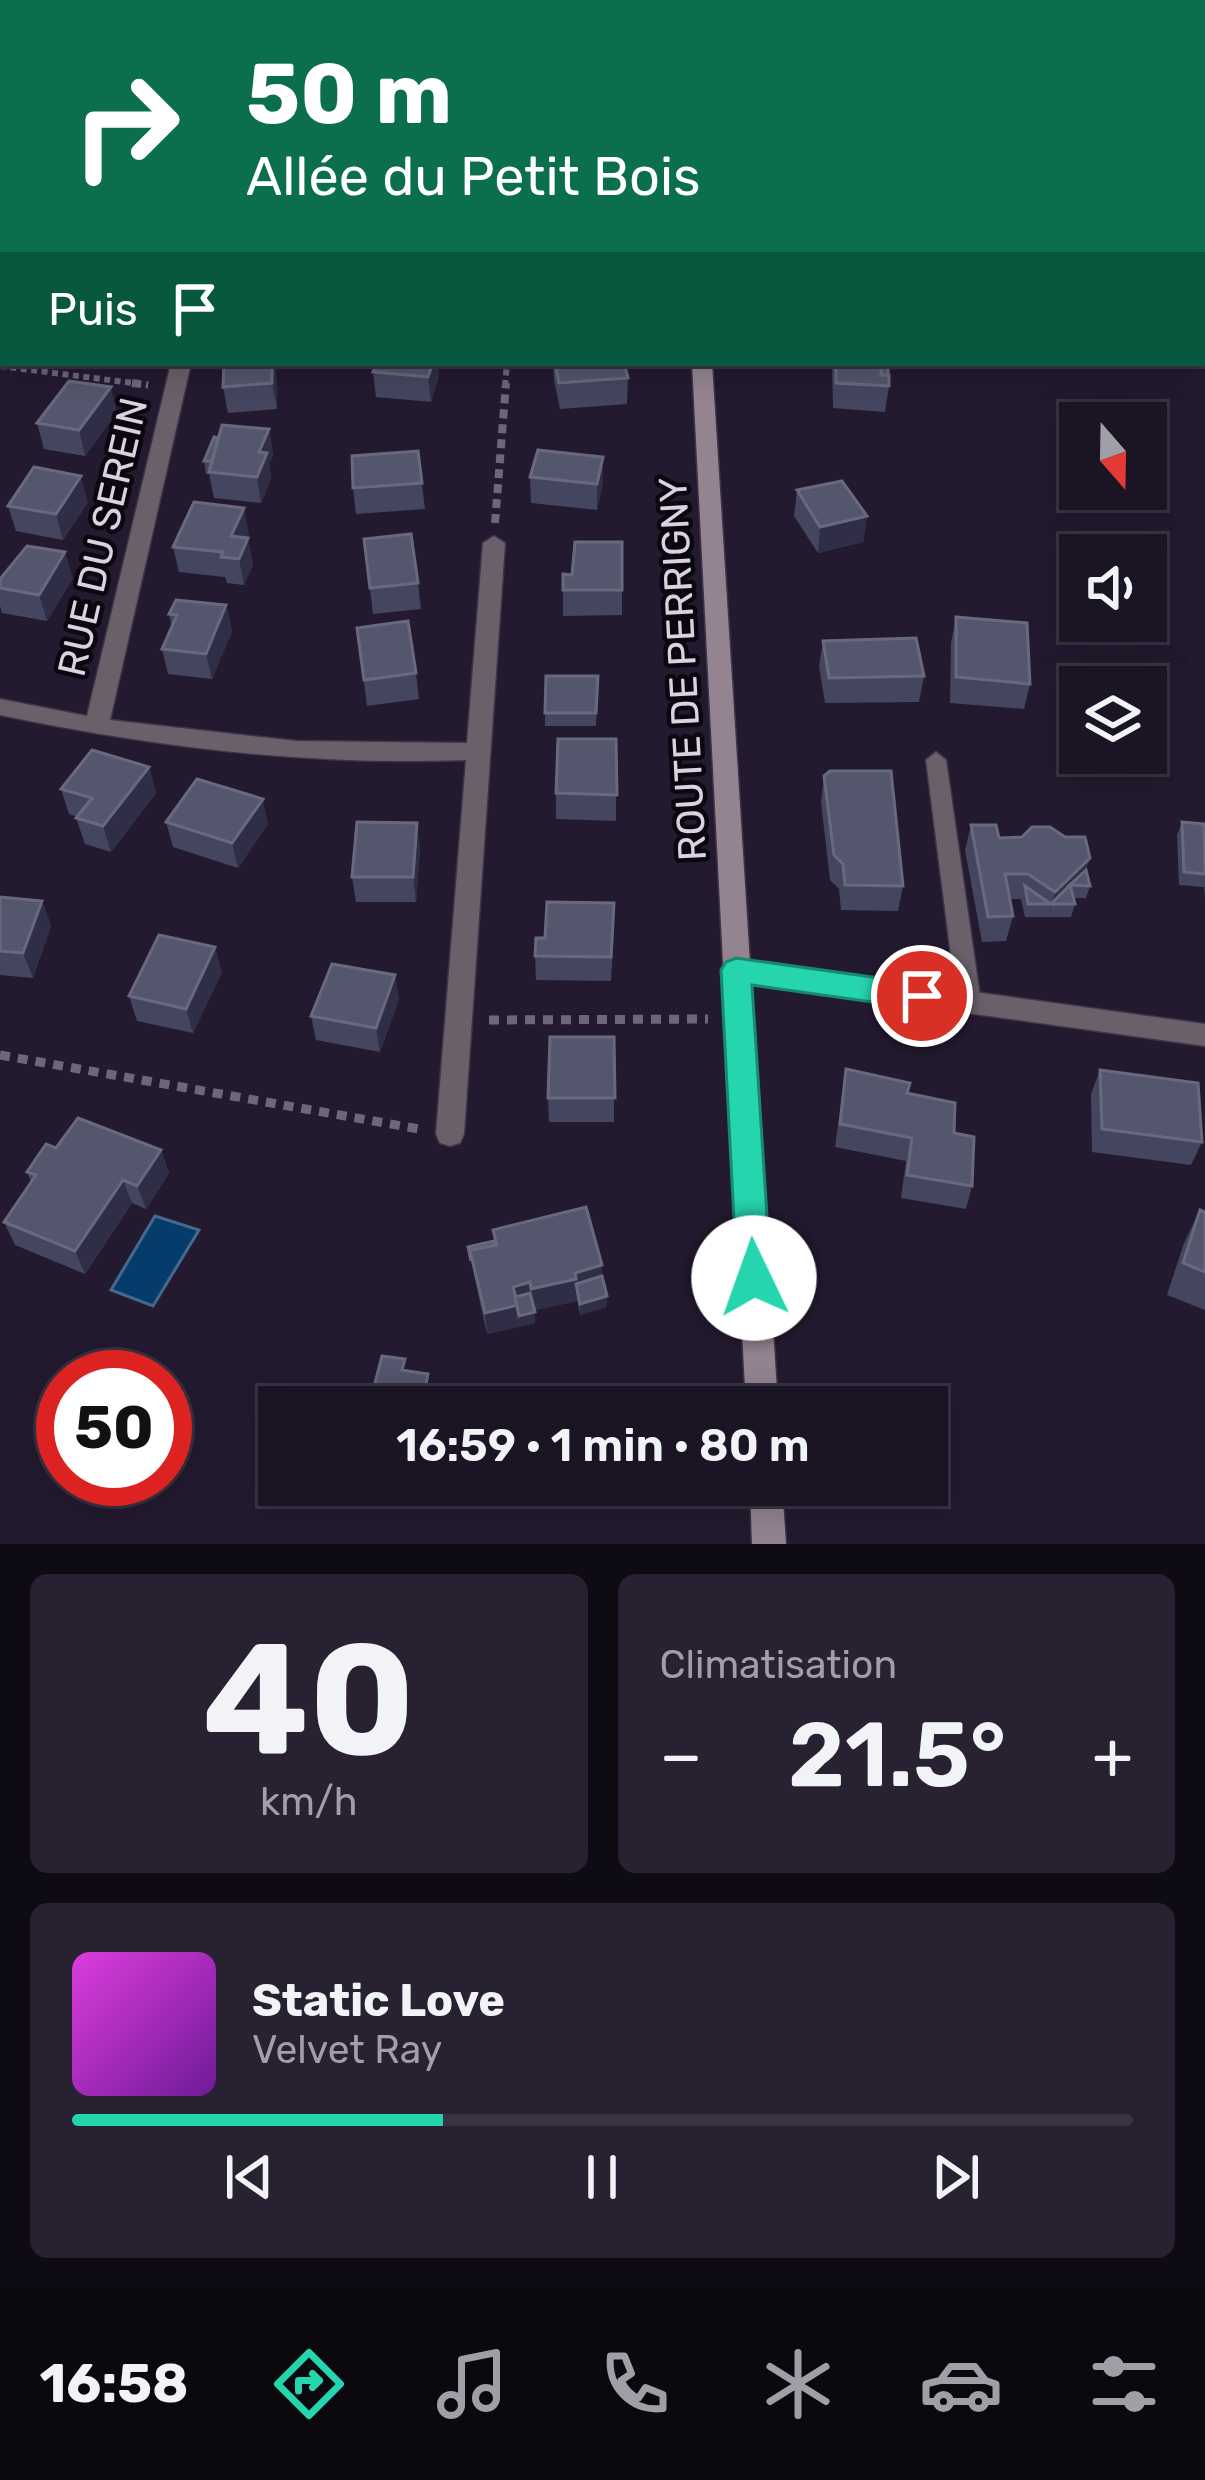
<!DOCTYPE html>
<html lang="fr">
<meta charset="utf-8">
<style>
:root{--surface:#1b1424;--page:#282131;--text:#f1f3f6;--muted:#a09ea6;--line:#393341;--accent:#25d5ae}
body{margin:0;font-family:Rubik,sans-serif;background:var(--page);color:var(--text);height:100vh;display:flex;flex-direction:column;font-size:45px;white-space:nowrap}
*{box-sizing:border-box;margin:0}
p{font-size:39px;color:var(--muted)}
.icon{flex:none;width:66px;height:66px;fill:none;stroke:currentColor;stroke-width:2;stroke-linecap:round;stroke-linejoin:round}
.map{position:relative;height:1544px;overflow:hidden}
.side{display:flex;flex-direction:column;gap:30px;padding:30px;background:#0f0b14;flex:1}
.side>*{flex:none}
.top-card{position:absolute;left:0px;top:0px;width:1206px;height:366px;box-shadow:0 6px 30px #0003,0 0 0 3px var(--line);background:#0b6e4f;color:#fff;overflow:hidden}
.needle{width:78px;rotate:160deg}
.buttons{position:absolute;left:1059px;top:402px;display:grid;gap:24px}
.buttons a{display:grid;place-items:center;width:108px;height:108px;border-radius:0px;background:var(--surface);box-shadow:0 6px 30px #0003,0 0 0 3px var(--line);font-size:60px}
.speed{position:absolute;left:36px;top:1350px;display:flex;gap:24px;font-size:60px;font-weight:700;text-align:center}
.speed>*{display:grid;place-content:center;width:156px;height:156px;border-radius:50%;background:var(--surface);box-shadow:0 6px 30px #0003,0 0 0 3px var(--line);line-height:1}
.speed .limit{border:18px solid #d22;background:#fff;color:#111}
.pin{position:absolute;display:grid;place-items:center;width:102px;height:102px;color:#fff;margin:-51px;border:6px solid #fff;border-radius:50%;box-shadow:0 3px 12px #0007}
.me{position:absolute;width:132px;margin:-66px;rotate:357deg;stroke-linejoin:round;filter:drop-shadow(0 0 9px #0008)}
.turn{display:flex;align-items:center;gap:42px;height:252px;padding:0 48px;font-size:54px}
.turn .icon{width:156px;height:156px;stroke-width:2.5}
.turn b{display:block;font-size:84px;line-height:102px}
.then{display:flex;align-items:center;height:114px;padding:0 48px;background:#0003;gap:24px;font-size:45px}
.big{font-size:90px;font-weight:600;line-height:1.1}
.side .card{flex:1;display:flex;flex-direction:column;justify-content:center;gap:18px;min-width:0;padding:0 42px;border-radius:18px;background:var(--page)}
.side .dial{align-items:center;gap:0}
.dial b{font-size:156px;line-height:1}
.song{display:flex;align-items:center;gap:36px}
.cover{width:144px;height:144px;border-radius:18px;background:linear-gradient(135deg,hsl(300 70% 55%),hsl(280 70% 35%))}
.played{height:12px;border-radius:6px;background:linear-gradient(90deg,var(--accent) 35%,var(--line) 35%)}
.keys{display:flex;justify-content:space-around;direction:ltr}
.heat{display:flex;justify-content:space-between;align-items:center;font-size:66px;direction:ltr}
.side .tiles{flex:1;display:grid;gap:30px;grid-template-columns:1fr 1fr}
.card:last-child{grid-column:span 2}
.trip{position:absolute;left:258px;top:1386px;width:690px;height:120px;border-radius:0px;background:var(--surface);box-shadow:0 6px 30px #0003,0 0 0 3px var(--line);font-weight:600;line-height:120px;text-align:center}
.tab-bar{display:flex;height:192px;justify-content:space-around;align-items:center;background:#0b080e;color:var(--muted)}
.tab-bar .icon{width:84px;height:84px}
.tab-bar .current{color:var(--accent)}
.tab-bar b{font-size:54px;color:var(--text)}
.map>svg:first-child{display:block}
</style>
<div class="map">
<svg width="1205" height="1544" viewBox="0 0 1205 1544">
<rect width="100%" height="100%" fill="#241a30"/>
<path fill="#053c6c" stroke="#44698f" stroke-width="3" d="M155 1216 199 1230 153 1306 111 1290Z"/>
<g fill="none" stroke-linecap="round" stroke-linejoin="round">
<g stroke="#3d3449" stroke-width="3">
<path id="lane" d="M936 752 946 760 981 1003 977 1010 969 1013 961 1010 957 1003 926 760Z"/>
</g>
<g stroke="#3d3449" stroke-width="3">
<g id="street">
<path d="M171 363H191L110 720 297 741 467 743 483 543 494 536 505 543 464 1134 460 1143 450 1146 440 1143 436 1134 466 760C308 766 153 747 0 715V699L87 716Z"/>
<path d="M736 959 1205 1024V1046L736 981 727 978 723 970 727 962Z"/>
</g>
</g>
<g stroke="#3d3449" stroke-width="3">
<g id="secondary">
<rect x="676" y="0" width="14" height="3"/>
<rect x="0" y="150" width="3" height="10"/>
<path d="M692 363H712L778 1407H746Z"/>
<path d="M750 1485H782L786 1544H752Z"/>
</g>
</g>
<g stroke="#6e6679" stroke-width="6" stroke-dasharray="6 4.5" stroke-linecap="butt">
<path d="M0 366 148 385"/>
<path d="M505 386 507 363"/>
</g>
<g stroke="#6e6679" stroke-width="8" stroke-dasharray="9 6" stroke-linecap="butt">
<path d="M132 383 148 385"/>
<path d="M495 523 506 383"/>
</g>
<g stroke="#6e6679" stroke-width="9" stroke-dasharray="10 8" stroke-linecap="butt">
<path d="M489 1020 708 1019"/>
<path d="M0 1055 419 1129"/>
</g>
<use href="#lane" fill="#6a6069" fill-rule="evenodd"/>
<use href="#street" fill="#6a6069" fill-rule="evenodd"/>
<use href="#secondary" fill="#948492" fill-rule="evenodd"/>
</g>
<g fill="#43465e">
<path d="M569 0H605V3H541L569 2Z"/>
<path d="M1122 0H1205V85H1203V3H1121Z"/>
<path d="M553 363H624L628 378 627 404 560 409 554 380Z"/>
<path d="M832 363H888L889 386 885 412 833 408Z"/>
<path d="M276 372 277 409 228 413 223 387Z"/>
<path d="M373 372 439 376 431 402 376 397Z"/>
<path d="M117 412 85 456 44 449 37 423Z"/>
<path d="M269 429 273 455 269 464 271 479 261 503 214 498 209 474H206L204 461Z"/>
<path d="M418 451 425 509 356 514 353 488Z"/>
<path d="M530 477 603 482 597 510 531 503Z"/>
<path d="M797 490 867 516 863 542 818 553 794 516Z"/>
<path d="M88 502 63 540 16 531 8 506Z"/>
<path d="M249 534 247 538 253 564 244 585 227 583 225 577 179 572 173 547Z"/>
<path d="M364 539 418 583 421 609 373 614Z"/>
<path d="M622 542V615L563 616V590L572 575Z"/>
<path d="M73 578 47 621 2 613 0 606V579Z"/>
<path d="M226 605 232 631 212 679 168 674 162 649 172 627 169 614Z"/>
<path d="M956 617 1030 684 1024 709 950 703 951 643Z"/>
<path d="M357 628 416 673 419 699 367 706Z"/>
<path d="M823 641 924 676 919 702 825 703 819 666Z"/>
<path d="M598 676 596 726H545V713Z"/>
<path d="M616 739V821L556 819V793Z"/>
<path d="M149 767 156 793 111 852 85 844 76 818 78 817 69 814 61 789Z"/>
<path d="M824 776 903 886 898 911 841 910 839 889 830 880 821 802Z"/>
<path d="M166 822 268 824 238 868 173 847Z"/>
<path d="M1182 822 1204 824 1205 823V898L1204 887 1179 885 1177 835Z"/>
<path d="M971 825 999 838 1086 870 1090 886 1086 898H1073L1075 904 1071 917H1025L1021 899H1010L1013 916 1006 941 982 942 965 850Z"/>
<path d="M420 848 416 902H356L352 877Z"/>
<path d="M0 897 42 901 51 926 33 978 0 975Z"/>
<path d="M614 928 611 981 536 980 535 956Z"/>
<path d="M222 972 193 1033 137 1021 129 996Z"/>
<path d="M399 999 380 1052 316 1040 311 1016Z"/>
<path d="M614 1037V1122H549L548 1098Z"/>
<path d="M846 1069 907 1093 954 1133 972 1186 966 1209 901 1198 906 1161 835 1147Z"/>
<path d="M1100 1070 1202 1142 1191 1165 1092 1152 1091 1094Z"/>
<path d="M161 1150 169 1173 146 1209 132 1203 85 1274 15 1245 4 1222 31 1182 27 1172Z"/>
<path d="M1200 1210 1205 1212V1310L1167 1295 1184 1243Z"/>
<path d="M493 1230 602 1276 607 1296 606 1307 580 1315 577 1299V1301L534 1310 535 1323 487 1334 468 1247 494 1241Z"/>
</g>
<g fill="#302e46">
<path d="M397 0H418L419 3H395Z"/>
<path d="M3 91V125L2 127 0 96Z"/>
<path d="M272 363H275L276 372 277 409 272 383Z"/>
<path d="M433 363H438L439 376 431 402 428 377Z"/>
<path d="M111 387 117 412 85 456 79 430Z"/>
<path d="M269 429 273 455 269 464 271 479 261 503 257 477 259 452Z"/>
<path d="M603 457V482L597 510V484Z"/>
<path d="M81 476 88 502 63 540 56 514Z"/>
<path d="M244 508 249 534 237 562 231 536Z"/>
<path d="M867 516 863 542 818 553 820 527Z"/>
<path d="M248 538 253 564 244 585 239 559Z"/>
<path d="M65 552 73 578 47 621 39 595Z"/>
<path d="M226 605 232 631 212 679 206 654Z"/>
<path d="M149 767 156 793 111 852 103 826Z"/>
<path d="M263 799 268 824 238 868 232 843Z"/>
<path d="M417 823 420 848 416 902 413 877Z"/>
<path d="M1090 858 1082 883 1070 885 1051 904 1048 917 1055 892Z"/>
<path d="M42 901 51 926 33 978 23 953Z"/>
<path d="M215 947 222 972 193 1033 186 1009Z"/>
<path d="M395 975 399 999 380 1052 376 1028Z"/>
<path d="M161 1150 169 1173 146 1209 137 1186Z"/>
<path d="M123 1180 132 1203 85 1274 75 1251Z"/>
<path d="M602 1265V1287L576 1288 577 1301 533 1311 531 1289Z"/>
<path d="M530 1282 531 1304 518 1308 519 1327 487 1334 485 1313 513 1287Z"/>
<path d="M607 1296 606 1307 580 1315V1304Z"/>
<path d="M535 1312V1323L519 1327V1316Z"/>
</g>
<g fill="#53566c" stroke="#68697e" stroke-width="3">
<rect x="270" y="0" width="33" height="3"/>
<path d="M361 0H397L395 3H358Z"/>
<path d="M449 0H497L496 3H449Z"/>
<path d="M969 0H1053L1096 3H969Z"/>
<path d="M1130 0H1205V50H1203V3H1131Z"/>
<path d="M0 72 3 73V91L0 96Z"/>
<path d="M224 363H272V383L223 387Z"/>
<path d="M377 363H433L428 377 373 372Z"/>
<path d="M555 363H624L628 378 559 383Z"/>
<path d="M836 363H882L881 375H889V386L836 383Z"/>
<path d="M882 363H888V375H881Z"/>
<path d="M69 381 111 387 79 430 37 423Z"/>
<path d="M222 425 269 429 259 452 267 453 257 477 209 472Z"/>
<path d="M214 437 218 438 212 461H204Z"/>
<path d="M538 450 603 457 597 484 530 477Z"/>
<path d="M418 451 422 483 353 488 352 456Z"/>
<path d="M34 467 81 476 56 514 8 506Z"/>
<path d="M842 481 867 516 820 527 797 490Z"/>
<path d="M194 502 244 508 231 536 248 538 239 559 221 557 223 552 173 547Z"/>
<path d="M411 534 418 583 370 588 364 539Z"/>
<path d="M575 542H622V590H563V574L572 575Z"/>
<path d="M27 546 65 552 39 595 0 588V579Z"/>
<path d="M176 600 226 605 206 654 162 649 177 615 169 614Z"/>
<path d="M956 617 1027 623 1030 684 956 677Z"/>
<path d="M408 621 416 673 364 680 357 628Z"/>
<path d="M916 638 924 676 829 678 823 641Z"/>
<path d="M546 676H598L596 713H545Z"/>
<path d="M558 739H616L617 795 556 793Z"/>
<path d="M92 750 149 767 103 826 76 818 92 798 61 789Z"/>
<path d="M830 771H891L903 886 845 885 843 864 834 855 824 776Z"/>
<path d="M197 779 263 799 232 843 166 822Z"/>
<path d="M357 822 417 823 413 877H352Z"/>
<path d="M1182 822 1204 824 1205 874 1184 872Z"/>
<path d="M971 825H996L999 838 1022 837 1032 827H1050L1065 837H1085L1090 858 1055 892 1028 874H1005L1013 916 988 917Z"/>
<path d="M1086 870 1090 886 1070 885Z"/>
<path d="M1070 885 1075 904H1051Z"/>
<path d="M1025 886 1051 904H1028Z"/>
<path d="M0 897 42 901 23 953 0 951Z"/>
<path d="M547 902 614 903 611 957 535 956 536 938H545Z"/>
<path d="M159 935 215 947 186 1009 129 996Z"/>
<path d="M332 964 395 975 376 1028 311 1016Z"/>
<path d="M550 1037H614L615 1098H548Z"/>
<path d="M846 1069 910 1083 907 1093 955 1103 954 1133 974 1137 972 1186 907 1175 912 1138 840 1124Z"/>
<path d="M1100 1070 1198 1083 1202 1142 1102 1129Z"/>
<path d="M78 1118 161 1150 137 1186 123 1180 75 1251 4 1222 36 1175 27 1172 46 1144 56 1148Z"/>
<path d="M586 1207 602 1265 575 1273 576 1279 531 1289 530 1282 513 1287 518 1305 485 1313 470 1250 497 1245 493 1230Z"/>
<path d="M1200 1210 1205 1212V1272L1183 1263Z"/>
<path d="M494 1241 495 1245 470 1250 471 1261 468 1247Z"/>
<path d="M602 1276 607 1296 580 1304 576 1284Z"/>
<path d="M530 1293 535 1312 519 1316 515 1297Z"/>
<path d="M382 1356 405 1359 402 1370 428 1374 424 1395 447 1399 445 1407 369 1406Z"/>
</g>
<path fill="#25d5ae" stroke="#188a71" stroke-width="3" d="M736 958 922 984 933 987 938 996 933 1005 922 1009 752 985 771 1278 766 1289 754 1294 742 1289 737 1278 721 970 726 962Z"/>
<g text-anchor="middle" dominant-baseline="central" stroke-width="9" stroke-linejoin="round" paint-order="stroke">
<g font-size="39" fill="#d8d2e1" stroke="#0b0710">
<text transform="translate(103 537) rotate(-77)">RUE DU SEREIN</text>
<text transform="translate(683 669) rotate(-93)">ROUTE DE PERRIGNY</text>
</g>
</g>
</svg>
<div class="buttons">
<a><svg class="needle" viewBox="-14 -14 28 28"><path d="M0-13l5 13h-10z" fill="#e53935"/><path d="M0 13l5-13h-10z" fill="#a09ea6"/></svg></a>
<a><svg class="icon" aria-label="sound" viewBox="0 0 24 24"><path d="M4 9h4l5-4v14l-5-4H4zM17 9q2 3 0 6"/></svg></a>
<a><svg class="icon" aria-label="layers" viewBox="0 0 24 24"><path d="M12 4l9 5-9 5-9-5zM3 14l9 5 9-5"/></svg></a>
</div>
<div class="speed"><div class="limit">50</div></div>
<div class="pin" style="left:922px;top:996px;background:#d93025"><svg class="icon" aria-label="arrive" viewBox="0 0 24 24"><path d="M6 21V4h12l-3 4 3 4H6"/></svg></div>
<svg class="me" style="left:754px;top:1278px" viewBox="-20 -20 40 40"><circle r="19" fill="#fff"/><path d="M0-13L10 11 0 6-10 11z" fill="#25d5ae"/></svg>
<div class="trip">16:59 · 1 min · 80 m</div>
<div class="top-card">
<div class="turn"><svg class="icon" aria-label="right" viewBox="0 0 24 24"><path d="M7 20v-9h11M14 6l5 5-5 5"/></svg><div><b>50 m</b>Allée du Petit Bois</div></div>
<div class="then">Puis<svg class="icon" aria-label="arrive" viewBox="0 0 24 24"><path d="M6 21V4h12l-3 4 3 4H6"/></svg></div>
</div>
</div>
<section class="side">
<div class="tiles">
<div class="card dial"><b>40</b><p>km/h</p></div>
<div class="card"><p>Climatisation</p>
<div class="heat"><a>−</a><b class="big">21.5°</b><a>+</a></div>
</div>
<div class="card">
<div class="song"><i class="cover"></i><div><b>Static Love</b><p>Velvet Ray</p></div></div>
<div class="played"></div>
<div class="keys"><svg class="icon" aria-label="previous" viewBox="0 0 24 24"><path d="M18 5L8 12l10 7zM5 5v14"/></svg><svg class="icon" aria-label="pause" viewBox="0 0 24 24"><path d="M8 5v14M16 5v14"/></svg><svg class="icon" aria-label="next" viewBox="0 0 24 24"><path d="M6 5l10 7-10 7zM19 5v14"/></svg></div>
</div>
</div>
</section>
<nav class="tab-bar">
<b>16:58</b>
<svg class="icon current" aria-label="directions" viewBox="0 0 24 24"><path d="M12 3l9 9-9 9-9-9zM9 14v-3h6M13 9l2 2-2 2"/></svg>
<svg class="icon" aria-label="music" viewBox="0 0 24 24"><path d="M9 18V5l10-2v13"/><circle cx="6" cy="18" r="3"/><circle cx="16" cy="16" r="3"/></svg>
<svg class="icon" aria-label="phone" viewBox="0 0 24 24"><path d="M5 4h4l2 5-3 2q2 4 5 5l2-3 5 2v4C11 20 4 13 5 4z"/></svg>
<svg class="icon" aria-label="climate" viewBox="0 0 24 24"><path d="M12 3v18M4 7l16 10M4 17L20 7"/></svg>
<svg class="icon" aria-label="car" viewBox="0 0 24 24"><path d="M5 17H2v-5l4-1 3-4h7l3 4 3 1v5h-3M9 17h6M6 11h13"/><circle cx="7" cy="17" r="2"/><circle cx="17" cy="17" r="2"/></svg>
<svg class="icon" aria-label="filters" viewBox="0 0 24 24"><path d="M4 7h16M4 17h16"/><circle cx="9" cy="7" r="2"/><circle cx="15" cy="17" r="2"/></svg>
</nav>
